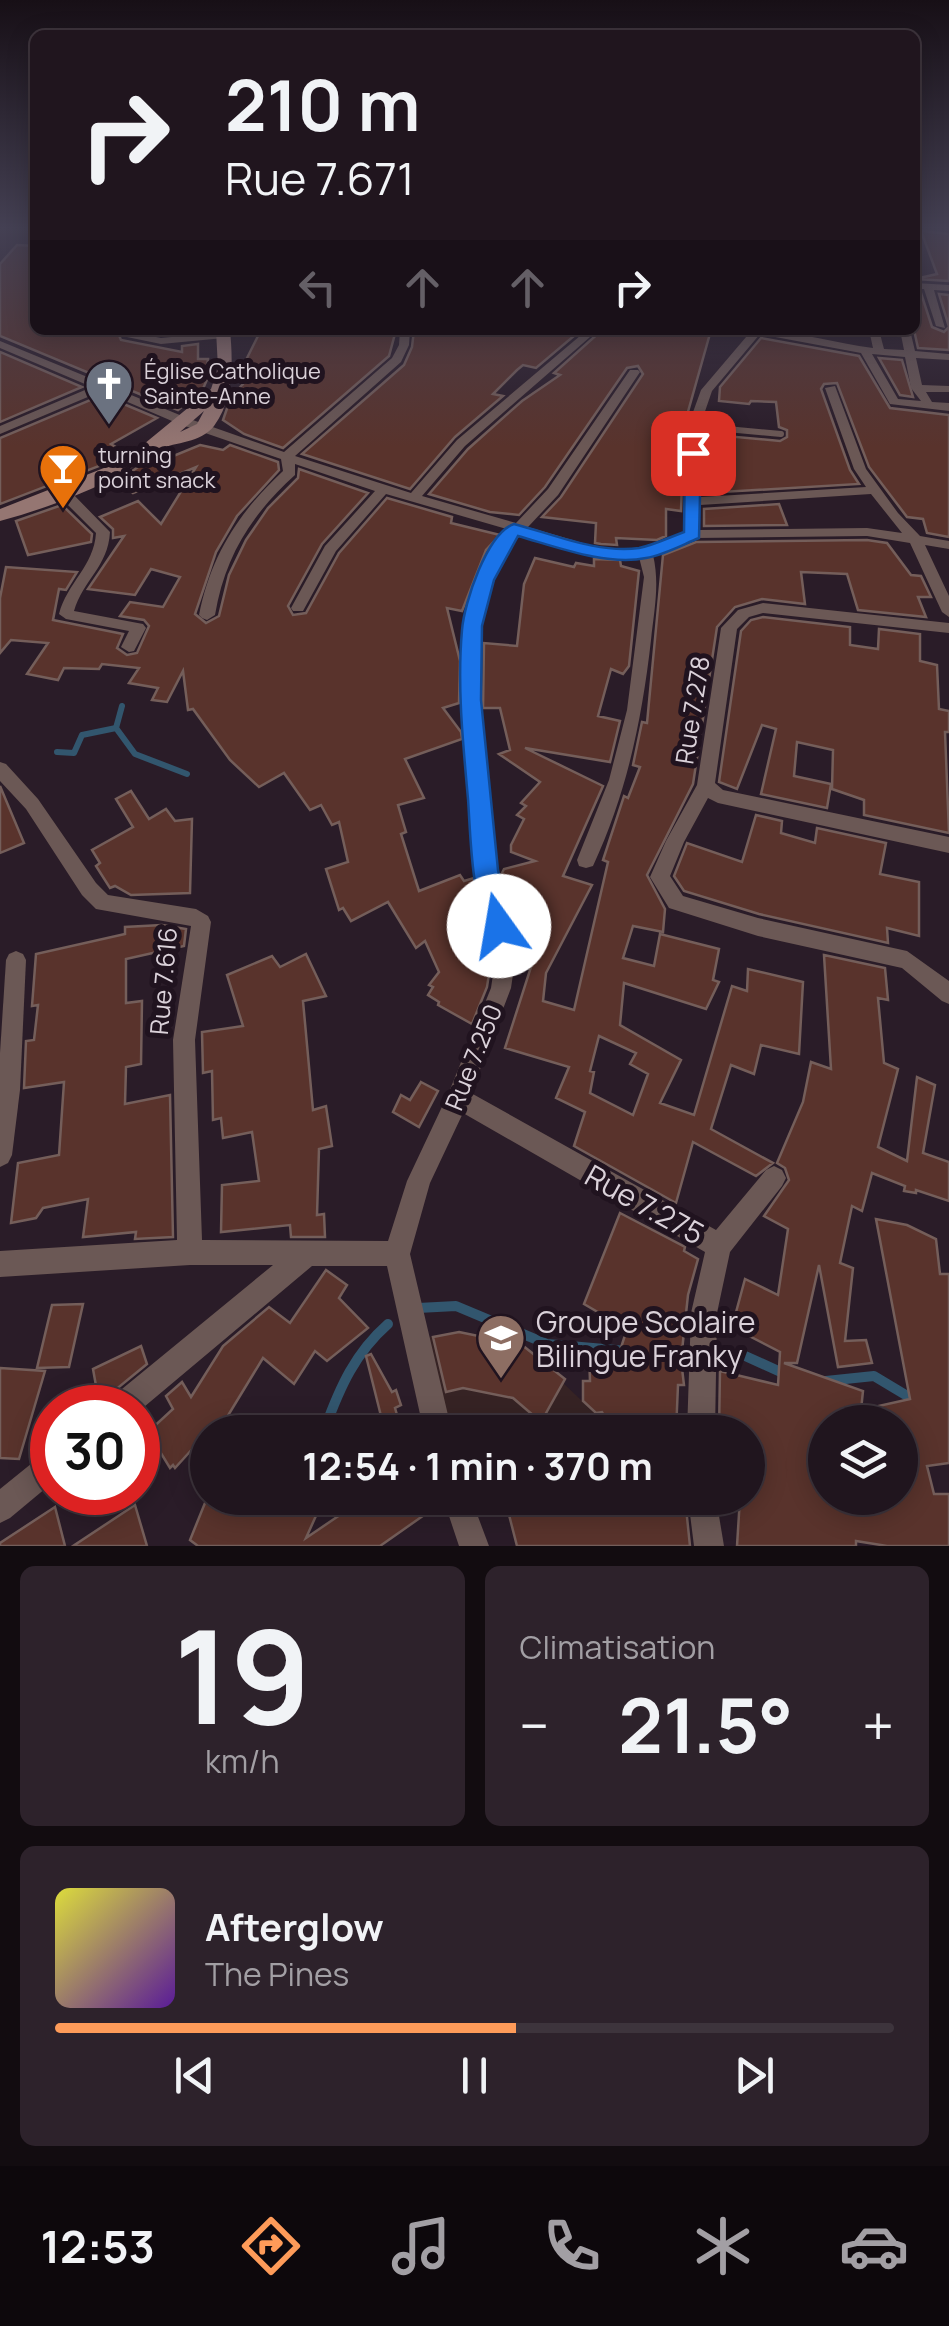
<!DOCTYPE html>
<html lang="fr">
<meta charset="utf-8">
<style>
:root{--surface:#20151e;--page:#2d222b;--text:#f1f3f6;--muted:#a29fa4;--line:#3d343c;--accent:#fe9b59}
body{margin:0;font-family:Manrope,sans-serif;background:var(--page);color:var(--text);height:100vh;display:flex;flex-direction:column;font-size:38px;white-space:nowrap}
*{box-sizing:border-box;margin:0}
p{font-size:32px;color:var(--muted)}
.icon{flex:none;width:55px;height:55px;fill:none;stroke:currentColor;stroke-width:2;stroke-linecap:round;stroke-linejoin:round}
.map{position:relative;height:1546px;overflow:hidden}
.side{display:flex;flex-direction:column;gap:20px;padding:20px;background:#120c10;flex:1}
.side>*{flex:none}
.top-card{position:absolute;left:30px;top:30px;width:890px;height:305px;border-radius:15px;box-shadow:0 5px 25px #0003,0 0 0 2px var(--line);background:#20151e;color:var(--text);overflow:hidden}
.tools{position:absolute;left:808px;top:1405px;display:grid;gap:20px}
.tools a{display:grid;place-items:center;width:110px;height:110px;border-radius:50%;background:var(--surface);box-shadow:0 5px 25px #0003,0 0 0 2px var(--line);font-size:50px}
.speed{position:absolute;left:30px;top:1385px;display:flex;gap:20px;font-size:50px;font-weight:700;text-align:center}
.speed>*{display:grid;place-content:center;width:130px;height:130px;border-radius:50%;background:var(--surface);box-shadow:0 5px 25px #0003,0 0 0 2px var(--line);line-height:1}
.speed .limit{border:15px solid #d22;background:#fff;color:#111}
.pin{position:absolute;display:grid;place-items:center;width:85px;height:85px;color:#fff;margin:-42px;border-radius:20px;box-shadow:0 5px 15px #0006}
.me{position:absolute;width:110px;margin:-55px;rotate:347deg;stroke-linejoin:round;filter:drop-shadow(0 0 8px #0008)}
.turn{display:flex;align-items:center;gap:35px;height:210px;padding:0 30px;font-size:45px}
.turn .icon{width:130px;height:130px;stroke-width:2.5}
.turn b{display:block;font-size:70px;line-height:85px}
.lanes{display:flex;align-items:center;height:95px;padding:0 30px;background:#0003;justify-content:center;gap:50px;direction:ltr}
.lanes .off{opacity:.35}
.big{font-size:75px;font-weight:700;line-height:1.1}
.side .tile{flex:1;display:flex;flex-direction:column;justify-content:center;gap:15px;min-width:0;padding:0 35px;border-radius:15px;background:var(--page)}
.side .dial{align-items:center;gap:0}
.dial b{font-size:130px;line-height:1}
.song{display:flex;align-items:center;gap:30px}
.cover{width:120px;height:120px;border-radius:15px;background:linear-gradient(135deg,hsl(60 70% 55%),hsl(270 70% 35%))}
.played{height:10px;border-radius:5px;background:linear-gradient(90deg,var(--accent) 55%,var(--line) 55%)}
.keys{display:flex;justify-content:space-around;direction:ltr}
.heat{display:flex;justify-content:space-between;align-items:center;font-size:55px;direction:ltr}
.side .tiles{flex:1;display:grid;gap:20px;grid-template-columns:1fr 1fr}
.tile:last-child{grid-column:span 2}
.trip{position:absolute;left:190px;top:1415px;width:575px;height:100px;border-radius:50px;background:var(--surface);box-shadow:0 5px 25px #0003,0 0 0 2px var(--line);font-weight:700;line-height:100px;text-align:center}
.dock{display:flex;height:160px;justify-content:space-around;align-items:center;background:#0d080c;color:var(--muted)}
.dock .icon{width:70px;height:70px}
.dock .active{color:var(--accent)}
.dock b{font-size:45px;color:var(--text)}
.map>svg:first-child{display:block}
</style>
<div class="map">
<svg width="949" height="1546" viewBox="0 0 949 1546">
<rect width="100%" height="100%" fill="#2a1c28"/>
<path fill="#362324" d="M459 1332 522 1345 565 1379 563 1383 615 1432H448L429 1337Z"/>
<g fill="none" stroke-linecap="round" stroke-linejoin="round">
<g stroke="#32566e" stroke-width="6">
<path d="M122 706 116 728 135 754 187 774"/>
<path d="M57 752 74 753 82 735 116 728"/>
</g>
<g stroke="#32566e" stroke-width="10">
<path d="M418 1308 456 1306 547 1344 627 1351"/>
<path d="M712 1352 743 1355 785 1374"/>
<path d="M826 1381 874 1376 914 1400"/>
<path d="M325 1428C340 1387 355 1353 388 1324"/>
</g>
</g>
<g fill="#59332c" stroke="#745e5a" stroke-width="2.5" fill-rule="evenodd">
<path d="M921 231 949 234V281L915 279 937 274Z"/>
<path d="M17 245 35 246V330H108L118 333 121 340 182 352V346L198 344V359H208L206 375H209L202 391 178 410 0 336V264Z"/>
<path d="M915 293H921L932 327 944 332 949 327 939 294 949 295V350L918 348 914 330Z"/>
<path d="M261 330H396L389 356 283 448 244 434 223 420 231 397 243 384 246 360Z"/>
<path d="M414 330H581L536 368 523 365 517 370 493 394 503 396 455 437 410 489 302 454 404 365 412 347Z"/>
<path d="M602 330H711L684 426 681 511 666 509V536L657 540 616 538 617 545 601 544 595 543 596 523 542 517 561 497 643 374 638 366 627 368 545 487 519 515 490 512 429 494 468 449 522 401 560 375 554 373Z"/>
<path d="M761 338 859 356 890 408 949 415V537L927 533 923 519 907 517 869 467 837 383 824 384 821 389 850 470 859 484 704 493V434L780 441 787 437V430L779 427 776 402 751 401 749 404 719 401 720 387Z"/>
<path d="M0 352 82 387 0 422Z"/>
<path d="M879 358 902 360 913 397 900 395Z"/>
<path d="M102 395 157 418 111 444 124 452 107 463 0 504V438Z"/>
<path d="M200 445 223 450 230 445 278 462 279 470 237 516 216 552 195 614 206 623 219 616 229 575 246 540 268 508 298 478 299 469 368 493 322 544 288 606 293 615 306 613 339 553 387 498 452 517 451 523 500 535 486 550 462 611 447 608 460 661 459 703 443 708 461 732 462 739 405 759 424 798 398 805 406 832 401 834 419 891 460 875 464 881 474 878 487 932V953L490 947 492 954 483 962 489 974 487 987 472 1024 438 1005 439 1002 428 995 433 987 429 985 439 972 425 941 416 948 388 902 351 921 343 908 339 910 326 869 348 862 339 822 332 825 321 805 310 810 284 773 259 787 230 760 193 709 188 710 183 671 167 702 152 700 158 688 129 683 139 668 102 664 99 669 64 668 58 680 27 674 48 643 11 640 0 653V598L6 567 77 572 66 590 59 589 53 620 123 634 117 648 127 655 137 653 149 626 144 620 120 616 130 602 163 607 180 577 151 569 135 595 88 589 124 536 113 538V529L100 517 138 501 161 524 196 467 133 493 120 482 122 478 144 463 149 466Z"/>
<path d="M779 504 787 525 704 526V509Z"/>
<path d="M62 505 92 534 91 542 28 555 16 521Z"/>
<path d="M867 540 887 543 911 575 921 576 931 597H918L926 617 858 610 847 574 801 572 805 604 762 599 735 607 717 627 693 784 647 875 665 909 663 932 633 926 623 958 654 966 660 934 719 949 713 980 719 982 706 1009 624 983 620 1025 681 1060 660 1103 694 1115 732 986 747 991 748 969 803 982 799 1054 761 1045 754 1074 731 1065 711 1129 773 1163 756 1176 693 1142 676 1203 574 1146 585 1112 556 1098 569 1067 505 1048 539 942 519 935 517 940 511 915 525 893 522 888 503 882 501 875 504 869 535 861 511 852V845L524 819 517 815 526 806 521 803 540 782 499 754 510 750 500 708H483L484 643 517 646 524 584 535 558 574 567 576 563 594 566V559L620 560 621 566 639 571 629 666 623 674 611 669 598 716 620 721 610 762 525 748 603 786 563 876 592 885 546 973 543 1001 574 1010 608 862 603 860 624 796 628 798 640 767 633 765 642 722 647 723 663 555 696 542ZM599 1036 636 1053 630 1064 648 1074 633 1115 590 1093 594 1072 590 1071Z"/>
<path d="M763 617 850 627V645L878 649 879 629 920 634V661L937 665 939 709 949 711V732H945L949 833 864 815V800L832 789 833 750 797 742 794 776 831 784 827 808 761 794 776 729 762 725 737 789 719 782 741 631 751 620Z"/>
<path d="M0 786 24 843 0 853Z"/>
<path d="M131 791 149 819 166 809 175 821 192 819 190 893 131 895 115 886 110 888 96 866 100 863 92 850 133 827 116 799Z"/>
<path d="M756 815 782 821 781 833 815 843 817 828 886 843 880 874 919 882V936L887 928 888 943 759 914 684 891 674 876 687 843 742 862Z"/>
<path d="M162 925 186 929 184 946 126 959V1003L142 1001 141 1064 126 1067 125 1104 170 1095 173 1237 135 1239 136 1232 83 1237 88 1199 43 1208 36 1218 11 1223 18 1163 59 1155 64 1082 24 1088 26 1041 34 1040 38 1005 32 1006 36 954 125 934V927Z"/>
<path d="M306 954 326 996 303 1001 313 1110 326 1106 332 1146 319 1149 317 1215 324 1214 325 1237H291L290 1225 221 1232 222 1185 259 1181 252 1132 223 1138 221 1118 213 1120 212 1071 203 1073 202 1032 243 1026 227 975 272 956 280 967Z"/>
<path d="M824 955 885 968 888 1000 878 998 884 1063 898 1069 878 1147 907 1161 917 1077 935 1085 923 1153 949 1162V1201L916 1190V1193L904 1191 905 1186 872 1173 862 1211 852 1206 840 1263 853 1268 845 1341 866 1340 872 1363 838 1367 819 1265 797 1363H784L863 1391 861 1410 910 1399 876 1219 907 1225 936 1239 940 1274H949V1463L927 1466 934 1494H949V1546H887L856 1541V1546H737L740 1498H748V1481L759 1485 761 1453 748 1451V1432H719L720 1371 778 1385 780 1352 732 1327 745 1279 778 1295 788 1229 764 1216 789 1180 785 1168 777 1163 803 1102 811 1062 831 1069ZM825 1422H900V1498H825Z"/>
<path d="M421 1082 438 1091 419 1127 393 1112 401 1095 410 1100Z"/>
<path d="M620 1213 685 1247 684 1251 698 1259 688 1295 681 1360 684 1385H678L676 1432H614L602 1412 596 1413 583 1401V1381H590L589 1355 618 1357 627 1329 584 1304Z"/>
<path d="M326 1270 347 1285 339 1298 368 1328 327 1361 315 1351 294 1384 263 1358 218 1432H208V1450L202 1458 195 1446 175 1468 173 1465 170 1468 148 1432 173 1409 166 1396 182 1382 191 1397 223 1346 269 1307 290 1323Z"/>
<path d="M83 1304 69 1367 37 1368 52 1305Z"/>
<path d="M459 1332 522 1345 565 1379 541 1422 513 1398 463 1388 446 1392 433 1337Z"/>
<path d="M141 1346 147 1364 109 1395 100 1408 93 1369Z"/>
<path d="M371 1354 392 1392 396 1390 401 1405 395 1408 402 1432H360L381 1416 366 1356Z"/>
<path d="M0 1368 45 1371 19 1459 0 1458Z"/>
<path d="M207 1498H324L306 1538 365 1498H423L427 1513 380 1546H198L190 1540Z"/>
<path d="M475 1498H685L690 1546H517L508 1511 486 1514Z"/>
<path d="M135 1505 147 1546H73Z"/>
<path d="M55 1507 65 1546H0V1543Z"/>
</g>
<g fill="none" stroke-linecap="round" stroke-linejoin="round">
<path stroke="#6b5855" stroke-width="6" d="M694 426 781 434"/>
<g fill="#6b5855" fill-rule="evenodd">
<path d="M915 283 949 285V291L934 290 945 328 936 326 924 289H915Z"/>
<path d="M400 330H410L409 345 401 362 295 456 411 493 457 440 587 330H598L465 446 422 496 516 523 548 489 630 370H638L640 372 558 495 528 527 600 548 643 549 686 532 684 502 687 499 688 426 701 390 752 330C793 330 833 343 873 348L869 330H879L884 349 904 350 900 330H910L915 351 949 354V360L916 358 922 385 949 386V392H926L932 402 949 403V411L890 404 861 353 760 334 712 391 700 426V497L866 487 854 469 825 388 835 386 866 469 898 513 920 536 949 541V549L925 545 949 596V617L942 612 910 543 867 536 695 538 653 555C660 584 654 611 651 640 642 719 627 793 593 866L586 868 579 866 577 860 609 780 627 710 644 577 639 557 599 556 522 534 503 554 480 626 479 700 488 810 496 870 516 954 511 988 471 1093 716 1230 766 1170 774 1166 782 1170 786 1178 782 1186 730 1252 717 1313 715 1432H687L691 1313 705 1252 463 1113 430 1183 410 1254 452 1432H424L387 1266H312L138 1412V1408H107L111 1398 273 1265H190L0 1277V1251L177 1240 173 1040 191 926 96 909 82 895 26 809 0 781V762L6 764 38 799 96 883 108 895 196 909 208 916 211 922 195 1040 202 1240 388 1241 407 1181 449 1092 491 988 496 954 476 870 470 810 463 700 464 626 489 553 510 530 386 494 336 551 303 611H293L291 608 325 546 375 491 295 464V475C251 515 225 556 215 615L207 620 202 618 199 615C211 555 239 512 283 471L281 459 179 424 102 391 0 434V426L92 387 0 348V341L187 418 284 452 392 358 399 345ZM872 354 905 357 911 388 921 401 898 399ZM871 494 902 533 867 528 700 530V505Z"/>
<path d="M126 331 161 338 224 332 229 335 224 338 161 344 122 336V332Z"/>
<path d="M65 490 70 491 110 532C108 567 83 580 74 611L143 624 146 628 134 651 129 652 121 647 129 631 66 619 59 614C67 583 94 566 96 533L60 497 58 494Z"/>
<path d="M763 603 949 623V633L763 613 749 617 737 629 715 783 723 790 949 837V853L718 803 708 798 684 842 670 876 683 896 758 918 907 951 949 981V1004L942 1001 902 968 758 936 669 908 650 877 666 841 697 785 721 628 738 610Z"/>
<path d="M16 951 23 954 26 960 20 1090 12 1155 8 1163 0 1167V1053L6 960 9 954Z"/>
<path d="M52 1451V1483L10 1518 0 1523V1489L42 1455Z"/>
<path d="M443 1498H471L489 1546H459Z"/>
<path d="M688 1498H716L724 1546H694Z"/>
</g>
<path fill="#957672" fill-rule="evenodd" d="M216 330H230C233 361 234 399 214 426 201 443 175 442 160 449 147 455 135 467 122 474 84 494 41 510 0 521V509L109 466 144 444 211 389 218 368ZM204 411 197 424 180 432Z"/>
</g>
<linearGradient id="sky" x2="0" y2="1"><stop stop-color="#170f16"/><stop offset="0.51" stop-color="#444053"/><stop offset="1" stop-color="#444053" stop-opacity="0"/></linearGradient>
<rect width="949" height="447" fill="url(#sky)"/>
<path fill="#1a73e8" stroke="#114b97" stroke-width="2.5" d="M693 448 701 453 699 538C682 545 664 555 646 558 606 566 557 547 518 536L494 580 482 626 481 700 498 870 512 926 508 934 499 938 490 934C471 894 471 843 468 799 463 743 457 686 462 630 464 603 487 533 514 524 553 534 599 554 639 548 654 545 670 537 684 532L685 453Z"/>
<defs>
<g id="church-pin" transform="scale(2.5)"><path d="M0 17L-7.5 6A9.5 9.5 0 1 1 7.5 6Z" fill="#6b7280" stroke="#20131f"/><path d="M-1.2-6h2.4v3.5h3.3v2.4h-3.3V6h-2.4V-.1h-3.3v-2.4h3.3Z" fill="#fff"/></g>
<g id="bar-pin" transform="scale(2.5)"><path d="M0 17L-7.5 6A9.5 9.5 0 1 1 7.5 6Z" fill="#e8710a" stroke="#20131f"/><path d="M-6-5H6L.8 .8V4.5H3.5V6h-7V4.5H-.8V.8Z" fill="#fff"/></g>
<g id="school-pin" transform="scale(2.5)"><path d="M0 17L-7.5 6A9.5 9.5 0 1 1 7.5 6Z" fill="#8d6e63" stroke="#20131f"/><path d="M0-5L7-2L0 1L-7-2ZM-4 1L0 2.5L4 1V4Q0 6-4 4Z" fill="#fff"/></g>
</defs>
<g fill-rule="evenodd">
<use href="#church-pin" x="109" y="384"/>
<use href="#bar-pin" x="63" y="468"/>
<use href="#school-pin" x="501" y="1338"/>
</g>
<g text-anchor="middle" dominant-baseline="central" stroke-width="10" stroke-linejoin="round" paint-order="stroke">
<g font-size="22" fill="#dad1d9" stroke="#20131f" text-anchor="start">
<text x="144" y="371">Église Catholique<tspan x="144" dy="25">Sainte-Anne</tspan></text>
<text x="98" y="455">turning<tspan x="98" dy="25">point snack</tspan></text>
</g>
<g font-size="25" fill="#dad1d9" stroke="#20131f">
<text transform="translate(692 710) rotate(-81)">Rue 7.278</text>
<text transform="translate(163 981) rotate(-85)">Rue 7.616</text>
<text transform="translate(473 1057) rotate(-68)">Rue 7.250</text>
</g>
<g font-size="30" fill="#dad1d9" stroke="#20131f">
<text transform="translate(645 1204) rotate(29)">Rue 7.275</text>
</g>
<g font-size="30" fill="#dad1d9" stroke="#20131f" text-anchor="start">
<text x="536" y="1321">Groupe Scolaire<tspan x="536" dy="34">Bilingue Franky</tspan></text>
</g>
</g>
</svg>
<div class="tools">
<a><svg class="icon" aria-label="layers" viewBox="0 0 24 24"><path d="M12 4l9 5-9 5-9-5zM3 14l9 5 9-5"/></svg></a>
</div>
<div class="speed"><div class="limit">30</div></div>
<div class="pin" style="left:693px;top:453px;background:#d93025"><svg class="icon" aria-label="arrive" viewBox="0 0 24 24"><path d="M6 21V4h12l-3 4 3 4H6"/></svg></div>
<svg class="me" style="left:499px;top:926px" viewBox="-20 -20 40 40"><circle r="19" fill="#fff"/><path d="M0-13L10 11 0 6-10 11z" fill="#1a73e8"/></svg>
<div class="trip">12:54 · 1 min · 370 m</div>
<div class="top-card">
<div class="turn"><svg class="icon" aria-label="right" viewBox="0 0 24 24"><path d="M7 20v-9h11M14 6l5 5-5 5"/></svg><div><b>210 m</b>Rue 7.671</div></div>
<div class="lanes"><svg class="icon off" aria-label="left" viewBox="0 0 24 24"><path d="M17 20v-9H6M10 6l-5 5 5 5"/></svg><svg class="icon off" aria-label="ahead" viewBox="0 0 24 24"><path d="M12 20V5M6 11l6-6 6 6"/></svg><svg class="icon off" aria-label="ahead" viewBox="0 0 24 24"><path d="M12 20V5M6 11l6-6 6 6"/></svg><svg class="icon" aria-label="right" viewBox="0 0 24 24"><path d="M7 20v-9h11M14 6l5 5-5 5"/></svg></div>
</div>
</div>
<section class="side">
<div class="tiles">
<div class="tile dial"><b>19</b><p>km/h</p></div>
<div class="tile"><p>Climatisation</p>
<div class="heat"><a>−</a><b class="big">21.5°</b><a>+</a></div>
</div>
<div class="tile">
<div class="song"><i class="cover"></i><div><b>Afterglow</b><p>The Pines</p></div></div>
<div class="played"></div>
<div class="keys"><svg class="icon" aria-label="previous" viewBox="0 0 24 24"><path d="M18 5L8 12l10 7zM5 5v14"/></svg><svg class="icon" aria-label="pause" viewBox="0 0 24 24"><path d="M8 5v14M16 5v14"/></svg><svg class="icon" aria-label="next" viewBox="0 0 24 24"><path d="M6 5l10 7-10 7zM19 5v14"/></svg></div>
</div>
</div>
</section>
<nav class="dock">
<b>12:53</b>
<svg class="icon active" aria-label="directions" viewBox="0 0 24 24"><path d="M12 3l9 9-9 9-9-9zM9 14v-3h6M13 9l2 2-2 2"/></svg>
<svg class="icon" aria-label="music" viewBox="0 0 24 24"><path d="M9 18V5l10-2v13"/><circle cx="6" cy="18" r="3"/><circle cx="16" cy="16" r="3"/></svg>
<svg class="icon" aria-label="phone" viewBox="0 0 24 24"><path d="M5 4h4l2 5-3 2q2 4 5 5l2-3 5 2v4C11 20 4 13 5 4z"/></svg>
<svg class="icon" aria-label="climate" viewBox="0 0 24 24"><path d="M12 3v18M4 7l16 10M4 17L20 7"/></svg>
<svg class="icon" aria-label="car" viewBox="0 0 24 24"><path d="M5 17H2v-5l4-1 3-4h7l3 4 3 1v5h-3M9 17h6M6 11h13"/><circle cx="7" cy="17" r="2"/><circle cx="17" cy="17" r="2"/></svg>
</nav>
